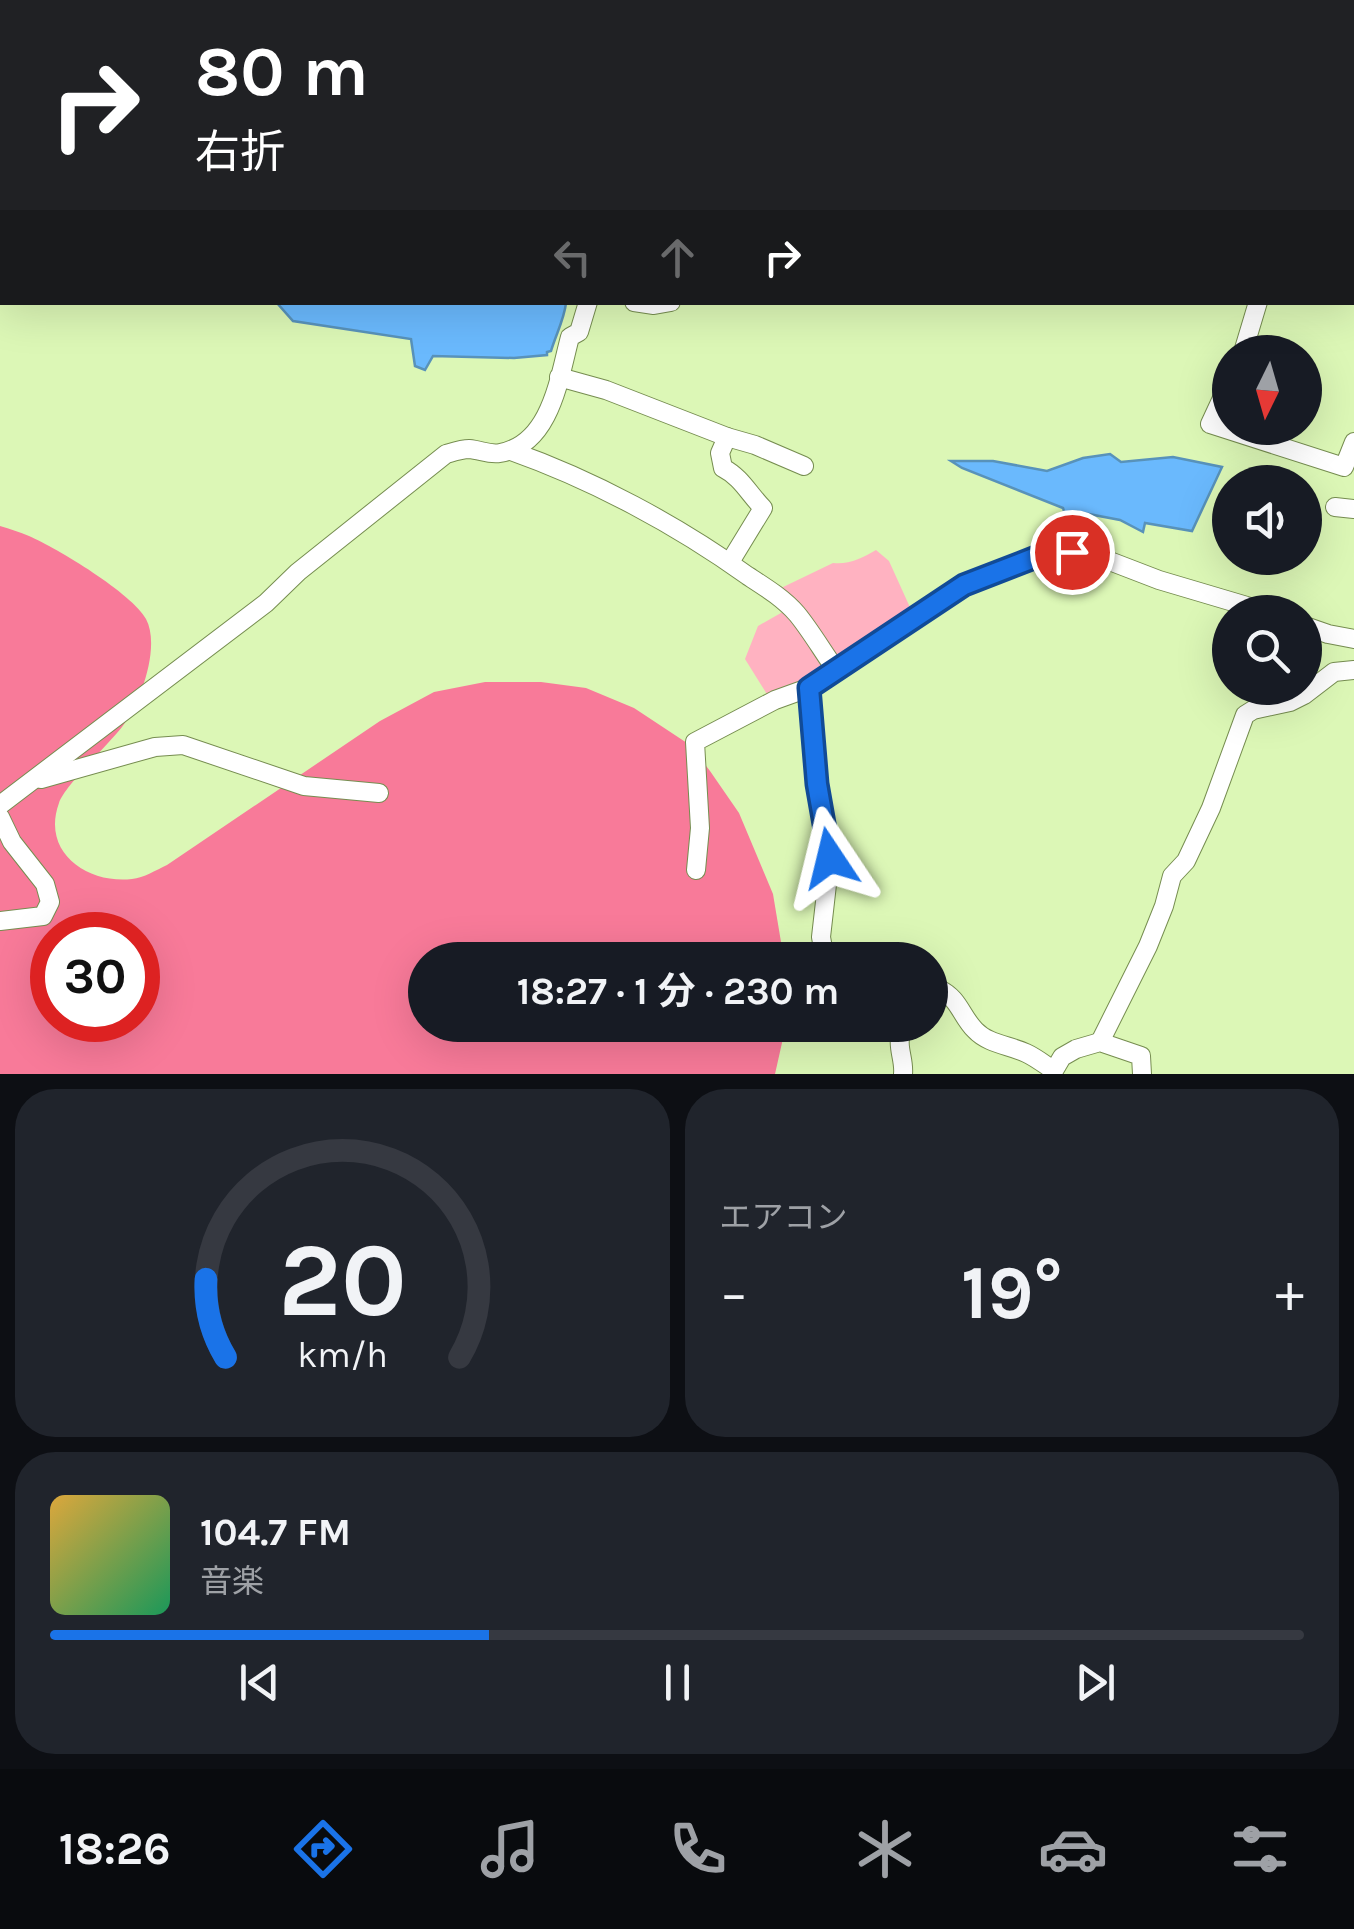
<!DOCTYPE html>
<html lang="ja">
<meta charset="utf-8">
<style>
:root{--surface:#171b24;--page:#20242c;--text:#f1f3f6;--muted:#9ea1a6;--line:#363941;--accent:#1a73e8}
body{margin:0;font-family:Karla,"Noto Sans JP",sans-serif;background:var(--page);color:var(--text);height:100vh;display:flex;flex-direction:column;font-size:38px;white-space:nowrap}
*{box-sizing:border-box;margin:0}
p{font-size:32px;color:var(--muted)}
.icon{flex:none;width:55px;height:55px;fill:none;stroke:currentColor;stroke-width:2;stroke-linecap:round;stroke-linejoin:round}
.map{position:relative;height:1074px;overflow:hidden}
.sheet{display:flex;flex-direction:column;gap:15px;padding:15px;background:#0d0f14;flex:1}
.sheet>*{flex:none}
.guide{position:absolute;left:0px;top:0px;width:1355px;height:305px;box-shadow:0 10px 40px #0002;background:#202124;color:#fff;overflow:hidden}
.needle{width:65px;rotate:185deg}
.buttons{position:absolute;left:1212px;top:335px;display:grid;gap:20px}
.buttons a{display:grid;place-items:center;width:110px;height:110px;border-radius:50%;background:var(--surface);box-shadow:0 10px 40px #0002;font-size:50px}
.speed{position:absolute;left:30px;top:912px;display:flex;gap:20px;font-size:50px;font-weight:700;text-align:center}
.speed>*{display:grid;place-content:center;width:130px;height:130px;border-radius:50%;background:var(--surface);box-shadow:0 10px 40px #0002;line-height:1}
.speed .limit{border:15px solid #d22;background:#fff;color:#111}
.pin{position:absolute;display:grid;place-items:center;width:85px;height:85px;color:#fff;margin:-42px;border:5px solid #fff;border-radius:50%;box-shadow:0 2px 10px #0007}
.me{position:absolute;width:110px;margin:-55px;rotate:350deg;stroke-linejoin:round;filter:drop-shadow(0 0 8px #0008)}
.turn{display:flex;align-items:center;gap:35px;height:210px;padding:0 30px;font-size:45px}
.turn .icon{width:130px;height:130px;stroke-width:2.5}
.turn b{display:block;font-size:70px;line-height:85px}
.lanes{display:flex;align-items:center;height:95px;padding:0 30px;background:#0003;justify-content:center;gap:50px;direction:ltr}
.lanes .off{opacity:.35}
.big{font-size:75px;font-weight:700;line-height:1.1}
.sheet .tile{flex:1;display:flex;flex-direction:column;justify-content:center;gap:15px;min-width:0;padding:0 35px;border-radius:40px;background:var(--page)}
.sheet .dial{align-items:center;gap:0}
.dial svg{height:260px;overflow:visible;fill:none;stroke:var(--line);stroke-width:7;stroke-linecap:round;text-anchor:middle}
.dial text{fill:var(--text);stroke:none}
.song{display:flex;align-items:center;gap:30px}
.cover{width:120px;height:120px;border-radius:15px;background:linear-gradient(135deg,hsl(40 70% 55%),hsl(150 70% 35%))}
.played{height:10px;border-radius:5px;background:linear-gradient(90deg,var(--accent) 35%,var(--line) 35%)}
.keys{display:flex;justify-content:space-around;direction:ltr}
.heat{display:flex;justify-content:space-between;align-items:center;font-size:55px;direction:ltr}
.sheet .tiles{flex:1;display:grid;gap:15px;grid-template-columns:1fr 1fr}
.tile:last-child{grid-column:span 2}
.trip{position:absolute;left:408px;top:942px;width:540px;height:100px;border-radius:50px;background:var(--surface);box-shadow:0 10px 40px #0002;font-weight:700;line-height:100px;text-align:center}
.tab-bar{display:flex;height:160px;justify-content:space-around;align-items:center;background:#090b0e;color:var(--muted)}
.tab-bar .icon{width:70px;height:70px}
.tab-bar .active{color:var(--accent)}
.tab-bar b{font-size:45px;color:var(--text)}
.map>svg:first-child{display:block}
</style>
<div class="map">
<svg width="1354" height="1074" viewBox="0 0 1354 1074">
<rect width="100%" height="100%" fill="#dcf7b6"/>
<path fill="#ffb2c1" d="M876 550 889 561 913 614 838 665 770 699 745 659 758 626 795 605 779 589 833 563C848 565 863 558 876 550Z"/>
<path fill="#f87a99" fill-rule="evenodd" d="M0 526C10 529 20 532 29 536 57 548 133 594 146 619 161 647 140 704 122 727 108 745 65 785 59 803 41 852 87 884 132 879 144 878 156 870 167 865L380 721 434 692 485 682H541L586 688 634 708 690 745 710 771 739 813 773 894 784 960H425V1025H786L775 1074H0ZM52 935H138V1020H52Z"/>
<g fill="#6ab9fd" stroke="#5892ba" stroke-width="2.5">
<path d="M277 303H566C564 320 556 334 551 351L547 352V355L514 358 433 356 425 370 415 366 411 339 293 321Z"/>
<path d="M1110 454 1121 462 1173 457 1222 467 1192 531 1145 523 1143 532 1120 520 1078 512 1074 522 1067 521 1063 508 962 468 951 461H993L1047 471 1083 458Z"/>
</g>
<g fill="none" stroke-linecap="round" stroke-linejoin="round">
<g stroke="#768d50" stroke-width="20">
<g id="minor">
<path d="M392 0 397 2"/>
<path d="M241 2 244 0"/>
<path d="M578 2 579 0"/>
<path d="M813 2V0"/>
<path d="M1059 2 1060 0"/>
<path d="M1296 2 1297 0"/>
<path d="M0 106 2 105"/>
<path d="M1352 147H1354"/>
<path d="M1352 266H1354"/>
<path d="M0 295 2 294"/>
<path d="M634 302 654 305 671 302"/>
<path d="M1243 352 1258 302"/>
<path d="M559 377 606 390 727 437 755 445 804 466"/>
<path d="M1230 381 1210 424 1344 467 1354 442"/>
<path d="M727 437 720 453 723 468C741 477 749 494 763 508L730 562"/>
<path d="M511 451C593 480 677 525 748 576 765 587 783 598 797 614 811 631 823 652 836 670"/>
<path d="M1335 507 1354 509"/>
<path d="M1305 626 1328 634 1354 639"/>
<path d="M809 688 817 784 830 858 821 937 824 954 829 960"/>
<path d="M41 779 155 747 183 745 304 786 379 793"/>
<path d="M0 805 266 603 298 572 446 454C453 452 462 449 469 449 481 450 489 455 500 453 551 444 559 378 570 337L579 332 588 302"/>
<path d="M0 817 12 842 45 884 50 902 43 916 0 921"/>
<path d="M696 870 700 828 695 742 775 700 811 687 964 585 1049 552H1072L1094 555 1159 580 1267 612"/>
<path d="M930 997 932 993 939 989C959 998 961 1016 975 1030 988 1044 1009 1045 1026 1053 1035 1057 1044 1064 1053 1070"/>
<path d="M1100 1042 1148 946 1164 906 1172 876 1186 861 1211 808 1245 715 1253 710 1290 702 1304 695 1334 672 1354 670"/>
<path d="M903 1074C905 1056 892 1041 907 1025"/>
<path d="M1052 1074 1062 1057 1076 1049 1100 1042 1141 1056 1142 1074"/>
</g>
</g>
<g stroke="#768d50" stroke-width="28">
<g id="primary">
<path d="M699 0 710 2"/>
<path d="M1352 39 1354 38"/>
</g>
</g>
<use href="#minor" stroke="#fff" stroke-width="18"/>
<use href="#primary" stroke="#fff" stroke-width="25"/>
</g>
<g fill="none" stroke-linecap="round" stroke-linejoin="round">
<g stroke="#114b97" stroke-width="25">
<path id="route" d="M830 858 817 784 809 688 964 585 1049 552H1072"/>
</g>
<use href="#route" stroke="#1a73e8" stroke-width="18"/>
</g>
</svg>
<div class="buttons">
<a><svg class="needle" viewBox="-14 -14 28 28"><path d="M0-13l5 13h-10z" fill="#e53935"/><path d="M0 13l5-13h-10z" fill="#9ea1a6"/></svg></a>
<a><svg class="icon" aria-label="sound" viewBox="0 0 24 24"><path d="M4 9h4l5-4v14l-5-4H4zM17 9q2 3 0 6"/></svg></a>
<a><svg class="icon" aria-label="search" viewBox="0 0 24 24"><circle cx="10" cy="10" r="6"/><path d="M15 15l6 6"/></svg></a>
</div>
<div class="speed"><div class="limit">30</div></div>
<div class="pin" style="left:1072px;top:552px;background:#d93025"><svg class="icon" aria-label="arrive" viewBox="0 0 24 24"><path d="M6 21V4h12l-3 4 3 4H6"/></svg></div>
<svg class="me" style="left:830px;top:858px" viewBox="-20 -20 40 40"><path d="M0-17L14 15 0 8-14 15z" fill="#1a73e8" stroke="#fff" stroke-width="4"/></svg>
<div class="trip">18:27 · 1 分 · 230 m</div>
<div class="guide">
<div class="turn"><svg class="icon" aria-label="right" viewBox="0 0 24 24"><path d="M7 20v-9h11M14 6l5 5-5 5"/></svg><div><b>80 m</b>右折</div></div>
<div class="lanes"><svg class="icon off" aria-label="left" viewBox="0 0 24 24"><path d="M17 20v-9H6M10 6l-5 5 5 5"/></svg><svg class="icon off" aria-label="ahead" viewBox="0 0 24 24"><path d="M12 20V5M6 11l6-6 6 6"/></svg><svg class="icon" aria-label="right" viewBox="0 0 24 24"><path d="M7 20v-9h11M14 6l5 5-5 5"/></svg></div>
</div>
</div>
<section class="sheet">
<div class="tiles">
<div class="tile dial"><svg viewBox="0 0 100 80">
<path d="M14 69A42 42 0 1 1 86 69"/>
<path d="M14 69A42 42 0 0 1 8 45" stroke="#1a73e8"/>
<text x="50" y="56" font-size="32" font-weight="700">20</text>
<text x="50" y="72" font-size="11">km/h</text>
</svg></div>
<div class="tile"><p>エアコン</p>
<div class="heat"><a>−</a><b class="big">19°</b><a>+</a></div>
</div>
<div class="tile">
<div class="song"><i class="cover"></i><div><b>104.7 FM</b><p>音楽</p></div></div>
<div class="played"></div>
<div class="keys"><svg class="icon" aria-label="previous" viewBox="0 0 24 24"><path d="M18 5L8 12l10 7zM5 5v14"/></svg><svg class="icon" aria-label="pause" viewBox="0 0 24 24"><path d="M8 5v14M16 5v14"/></svg><svg class="icon" aria-label="next" viewBox="0 0 24 24"><path d="M6 5l10 7-10 7zM19 5v14"/></svg></div>
</div>
</div>
</section>
<nav class="tab-bar">
<b>18:26</b>
<svg class="icon active" aria-label="directions" viewBox="0 0 24 24"><path d="M12 3l9 9-9 9-9-9zM9 14v-3h6M13 9l2 2-2 2"/></svg>
<svg class="icon" aria-label="music" viewBox="0 0 24 24"><path d="M9 18V5l10-2v13"/><circle cx="6" cy="18" r="3"/><circle cx="16" cy="16" r="3"/></svg>
<svg class="icon" aria-label="phone" viewBox="0 0 24 24"><path d="M5 4h4l2 5-3 2q2 4 5 5l2-3 5 2v4C11 20 4 13 5 4z"/></svg>
<svg class="icon" aria-label="climate" viewBox="0 0 24 24"><path d="M12 3v18M4 7l16 10M4 17L20 7"/></svg>
<svg class="icon" aria-label="car" viewBox="0 0 24 24"><path d="M5 17H2v-5l4-1 3-4h7l3 4 3 1v5h-3M9 17h6M6 11h13"/><circle cx="7" cy="17" r="2"/><circle cx="17" cy="17" r="2"/></svg>
<svg class="icon" aria-label="filters" viewBox="0 0 24 24"><path d="M4 7h16M4 17h16"/><circle cx="9" cy="7" r="2"/><circle cx="15" cy="17" r="2"/></svg>
</nav>
